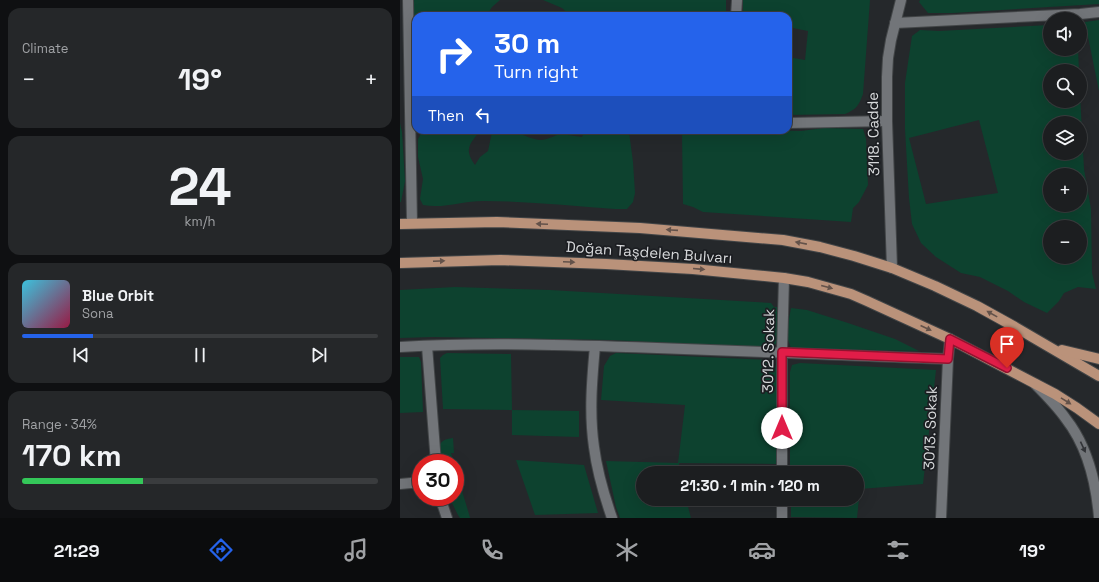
<!DOCTYPE html>
<meta charset="utf-8">
<style>
:root{--surface:#1c1e20;--page:#252729;--text:#f1f3f6;--muted:#a0a2a5;--line:#3a3c3e;--accent:#2563eb}
body{margin:0;font-family:"Space Grotesk",sans-serif;background:var(--page);color:var(--text);height:100vh;display:flex;flex-direction:column;font-size:15px;white-space:nowrap}
*{box-sizing:border-box;margin:0}
p{font-size:13px;color:var(--muted)}
.icon{flex:none;width:22px;height:22px;fill:none;stroke:currentColor;stroke-width:2;stroke-linecap:round;stroke-linejoin:round}
.map{position:relative;flex:1;overflow:hidden}
.drawer{display:flex;flex-direction:column;gap:8px;padding:8px;background:#0f1012;width:400px}
.drawer>*{flex:none}
.guide{position:absolute;left:12px;top:12px;width:380px;height:122px;border-radius:12px;box-shadow:0 4px 16px #0002,0 0 0 1px var(--line);background:#2563eb;color:#fff;overflow:hidden}
.controls{position:absolute;left:643px;top:12px;display:grid;gap:8px}
.controls a{display:grid;place-items:center;width:44px;height:44px;border-radius:50%;background:var(--surface);box-shadow:0 4px 16px #0002,0 0 0 1px var(--line);font-size:20px}
.speed{position:absolute;left:12px;top:454px;display:flex;gap:8px;font-size:20px;font-weight:700;text-align:center}
.speed>*{display:grid;place-content:center;width:52px;height:52px;border-radius:50%;background:var(--surface);box-shadow:0 4px 16px #0002,0 0 0 1px var(--line);line-height:1}
.speed .limit{border:6px solid #d22;background:#fff;color:#111}
.pin{position:absolute;display:grid;place-items:center;width:34px;height:34px;color:#fff;margin:-41px -17px;border-radius:50% 50% 50% 0;rotate:-45deg;box-shadow:0 0 4px #0007}
.pin .icon{rotate:45deg}
.me{position:absolute;width:44px;margin:-22px;rotate:0deg;stroke-linejoin:round;filter:drop-shadow(0 0 3px #0008)}
.turn{display:flex;align-items:center;gap:14px;height:84px;padding:0 16px;font-size:18px}
.turn .icon{width:52px;height:52px;stroke-width:2.5}
.turn b{display:block;font-size:28px;line-height:34px}
.then{display:flex;align-items:center;height:38px;padding:0 16px;background:#0003;gap:8px;font-size:15px}
.big{font-size:30px;font-weight:700;line-height:1.1}
.drawer .tile{flex:1;display:flex;flex-direction:column;justify-content:center;gap:6px;min-width:0;padding:0 14px;border-radius:12px;background:var(--page)}
.drawer .dial{align-items:center;gap:0}
.dial b{font-size:52px;line-height:1}
.song{display:flex;align-items:center;gap:12px}
.cover{width:48px;height:48px;border-radius:6px;background:linear-gradient(135deg,hsl(190 70% 55%),hsl(340 70% 35%))}
.played{height:4px;border-radius:2px;background:linear-gradient(90deg,var(--accent) 20%,var(--line) 20%)}
.keys{display:flex;justify-content:space-around;direction:ltr}
.heat{display:flex;justify-content:space-between;align-items:center;font-size:22px;direction:ltr}
.charge{height:6px;border-radius:3px;background:linear-gradient(90deg,#34c759 34%,var(--line) 0)}
.trip{position:absolute;left:236px;top:466px;width:228px;height:40px;border-radius:20px;background:var(--surface);box-shadow:0 4px 16px #0002,0 0 0 1px var(--line);font-weight:700;line-height:40px;text-align:center}
.dock{display:flex;height:64px;justify-content:space-around;align-items:center;background:#0b0c0d;color:var(--muted)}
.dock .icon{width:28px;height:28px}
.dock .selected{color:var(--accent)}
.dock b{font-size:18px;color:var(--text)}
main{display:flex;flex:1;min-height:0}
.map>svg:first-child{display:block}
</style>
<main>
<section class="drawer">
<div class="tile"><p>Climate</p>
<div class="heat"><a>−</a><b class="big">19°</b><a>+</a></div>
</div>
<div class="tile dial"><b>24</b><p>km/h</p></div>
<div class="tile">
<div class="song"><i class="cover"></i><div><b>Blue Orbit</b><p>Sona</p></div></div>
<div class="played"></div>
<div class="keys"><svg class="icon" aria-label="previous" viewBox="0 0 24 24"><path d="M18 5L8 12l10 7zM5 5v14"/></svg><svg class="icon" aria-label="pause" viewBox="0 0 24 24"><path d="M8 5v14M16 5v14"/></svg><svg class="icon" aria-label="next" viewBox="0 0 24 24"><path d="M6 5l10 7-10 7zM19 5v14"/></svg></div>
</div>
<div class="tile"><p>Range · 34%</p><b class="big">170 km</b><div class="charge"></div></div>
</section>
<div class="map">
<svg width="699" height="518" viewBox="0 0 699 518">
<rect width="100%" height="100%" fill="#25282b"/>
<g fill="#0d422f" fill-rule="evenodd">
<path d="M13 0H100L92 7 86 16H16V35H15Z"/>
<path d="M143 0H326V16H171L162 8Z"/>
<path d="M343 0H470L463 94C459 105 457 109 445 114L388 115V57L405 60 408 31 388 27V16H343Z"/>
<path d="M520 0H699V4L552 13H528L519 2Z"/>
<path d="M699 20V91L685 22Z"/>
<path d="M650 25V49H678L679 71H650V101H680V94L684 169 691 209 692 273 696 289 678 287 664 293 659 301 647 313 624 302 608 291 580 277 561 273 536 257 521 243 512 224 509 198 505 129V83L512 36 520 30 539 31ZM579 120 598 193 526 204 509 138ZM650 123H680V153H650ZM650 175H680V205H650ZM650 227H680V257H650Z"/>
<path d="M0 123 2 132 5 181 1 202H0Z"/>
<path d="M424 128 463 129 466 139 468 185 459 202 453 208 451 222 303 212 293 207 283 204 282 133 306 132 337 133 354 130 401 131Z"/>
<path d="M23 130H77L80 131C69 145 64 149 75 165L80 157 88 151 92 132C109 123 126 140 142 140 149 139 157 135 163 132L168 135 182 137 185 130H221L229 132 233 162 235 193 233 202 227 209H215C171 206 127 201 83 201 63 201 43 209 23 205L20 199 23 179 18 157V139Z"/>
<path d="M55 287 150 290 371 303 374 307H377L378 341 375 345 369 348 211 340 32 337 0 338V290Z"/>
<path d="M391 308 407 310 448 323 495 339 519 351 391 348 386 334Z"/>
<path d="M47 353 111 354 112 410 179 411V437L112 435V410L43 409 40 358 43 355Z"/>
<path d="M216 353 369 360 374 361 376 368 377 464 279 463V473H243V499H286L291 518H220L216 507 206 461 278 463 285 405 201 400 204 366 210 356Z"/>
<path d="M0 357H19L21 362 23 412 0 413Z"/>
<path d="M400 363 536 370 523 484 460 489 457 518 391 517V499H457V473H390V372L392 365Z"/>
<path d="M53 438 54 453H51L54 463H41C40 449 35 440 53 438Z"/>
<path d="M116 460 184 465 198 513 135 515Z"/>
<path d="M55 468 69 514 70 518H60L58 515 49 497H55Z"/>
</g>
<g fill="none" stroke-linecap="round" stroke-linejoin="round">
<g stroke="#424547" stroke-width="12">
<g id="minor">
<path d="M8 0 12 223"/>
<path d="M336 16 337 0"/>
<path d="M495 23 680 14 699 12"/>
<path d="M388 123 487 121"/>
<path d="M492 268 487 121V77L488 58 491 40 501 0"/>
<path d="M27 346 36 463"/>
<path d="M195 346C192 379 189 413 194 447 197 471 204 495 212 518"/>
<path d="M0 347C86 342 172 345 257 348 354 351 451 355 548 359"/>
<path d="M635 384C646 395 657 406 666 419 688 447 696 482 699 517"/>
<path d="M382 473V352L384 278"/>
<path d="M0 484 21 482"/>
<path d="M40 497 47 518"/>
<path d="M382 518V499"/>
<path d="M541 518 548 359 550 339"/>
</g>
</g>
<g stroke="#424547" stroke-width="12">
<g id="major">
<path d="M0 224 97 222 240 228 383 240 420 247 454 256 492 268 535 286 577 306 615 327 699 376"/>
<path d="M0 263 100 260 206 264 293 269 384 278 408 282 451 294 467 301 550 339 655 394 677 408 699 424"/>
<path d="M662 350 699 359"/>
</g>
</g>
<use href="#minor" stroke="#727579" stroke-width="10"/>
<use href="#major" stroke="#ba927a" stroke-width="10"/>
</g>
<defs><path id="oneway-solid" d="M-6-.8H1V-3.2L6.5 0L1 3.2V.8H-6Z"/></defs>
<g fill="#63524a">
<use href="#oneway-solid" transform="translate(142 224) rotate(-178)"/>
<use href="#oneway-solid" transform="translate(272 230) rotate(-176)"/>
<use href="#oneway-solid" transform="translate(401 243) rotate(-169)"/>
<use href="#oneway-solid" transform="translate(39 261) rotate(-2)"/>
<use href="#oneway-solid" transform="translate(169 262) rotate(2)"/>
<use href="#oneway-solid" transform="translate(299 269) rotate(5)"/>
<use href="#oneway-solid" transform="translate(427 287) rotate(15)"/>
<use href="#oneway-solid" transform="translate(592 314) rotate(-151)"/>
<use href="#oneway-solid" transform="translate(526 328) rotate(25)"/>
<use href="#oneway-solid" transform="translate(666 401) rotate(32)"/>
</g>
<use fill="#323438" href="#oneway-solid" transform="translate(683 447) rotate(65)"/>
<g fill="none" stroke-linecap="round" stroke-linejoin="round">
<g stroke="#92132f" stroke-width="10">
<path id="route" d="M382 428V352L548 359 550 339 607 368"/>
</g>
<use href="#route" stroke="#e11d48" stroke-width="7"/>
</g>
<g text-anchor="middle" dominant-baseline="central" stroke-width="3.5" stroke-linejoin="round" paint-order="stroke">
<g font-size="15" fill="#d6d8da" stroke="#1c1e22">
<text transform="translate(473 134) rotate(-91)">3118. Cadde</text>
<text transform="translate(249 252) rotate(4)">Doğan Taşdelen Bulvarı</text>
<text transform="translate(368 351) rotate(-89)">3012. Sokak</text>
<text transform="translate(530 428) rotate(-88)">3013. Sokak</text>
</g>
</g>
</svg>
<div class="controls">
<a><svg class="icon" aria-label="sound" viewBox="0 0 24 24"><path d="M4 9h4l5-4v14l-5-4H4zM17 9q2 3 0 6"/></svg></a>
<a><svg class="icon" aria-label="search" viewBox="0 0 24 24"><circle cx="10" cy="10" r="6"/><path d="M15 15l6 6"/></svg></a>
<a><svg class="icon" aria-label="layers" viewBox="0 0 24 24"><path d="M12 4l9 5-9 5-9-5zM3 14l9 5 9-5"/></svg></a>
<a>+</a>
<a>−</a>
</div>
<div class="speed"><div class="limit">30</div></div>
<div class="pin" style="left:607px;top:368px;background:#d93025"><svg class="icon" aria-label="arrive" viewBox="0 0 24 24"><path d="M6 21V4h12l-3 4 3 4H6"/></svg></div>
<svg class="me" style="left:382px;top:428px" viewBox="-20 -20 40 40"><circle r="19" fill="#fff"/><path d="M0-13L10 11 0 6-10 11z" fill="#e11d48"/></svg>
<div class="trip">21:30 · 1 min · 120 m</div>
<div class="guide">
<div class="turn"><svg class="icon" aria-label="right" viewBox="0 0 24 24"><path d="M7 20v-9h11M14 6l5 5-5 5"/></svg><div><b>30 m</b>Turn right</div></div>
<div class="then">Then<svg class="icon" aria-label="left" viewBox="0 0 24 24"><path d="M17 20v-9H6M10 6l-5 5 5 5"/></svg></div>
</div>
</div>
</main>
<nav class="dock">
<b>21:29</b>
<svg class="icon selected" aria-label="directions" viewBox="0 0 24 24"><path d="M12 3l9 9-9 9-9-9zM9 14v-3h6M13 9l2 2-2 2"/></svg>
<svg class="icon" aria-label="music" viewBox="0 0 24 24"><path d="M9 18V5l10-2v13"/><circle cx="6" cy="18" r="3"/><circle cx="16" cy="16" r="3"/></svg>
<svg class="icon" aria-label="phone" viewBox="0 0 24 24"><path d="M5 4h4l2 5-3 2q2 4 5 5l2-3 5 2v4C11 20 4 13 5 4z"/></svg>
<svg class="icon" aria-label="climate" viewBox="0 0 24 24"><path d="M12 3v18M4 7l16 10M4 17L20 7"/></svg>
<svg class="icon" aria-label="car" viewBox="0 0 24 24"><path d="M5 17H2v-5l4-1 3-4h7l3 4 3 1v5h-3M9 17h6M6 11h13"/><circle cx="7" cy="17" r="2"/><circle cx="17" cy="17" r="2"/></svg>
<svg class="icon" aria-label="filters" viewBox="0 0 24 24"><path d="M4 7h16M4 17h16"/><circle cx="9" cy="7" r="2"/><circle cx="15" cy="17" r="2"/></svg>
<b>19°</b>
</nav>
